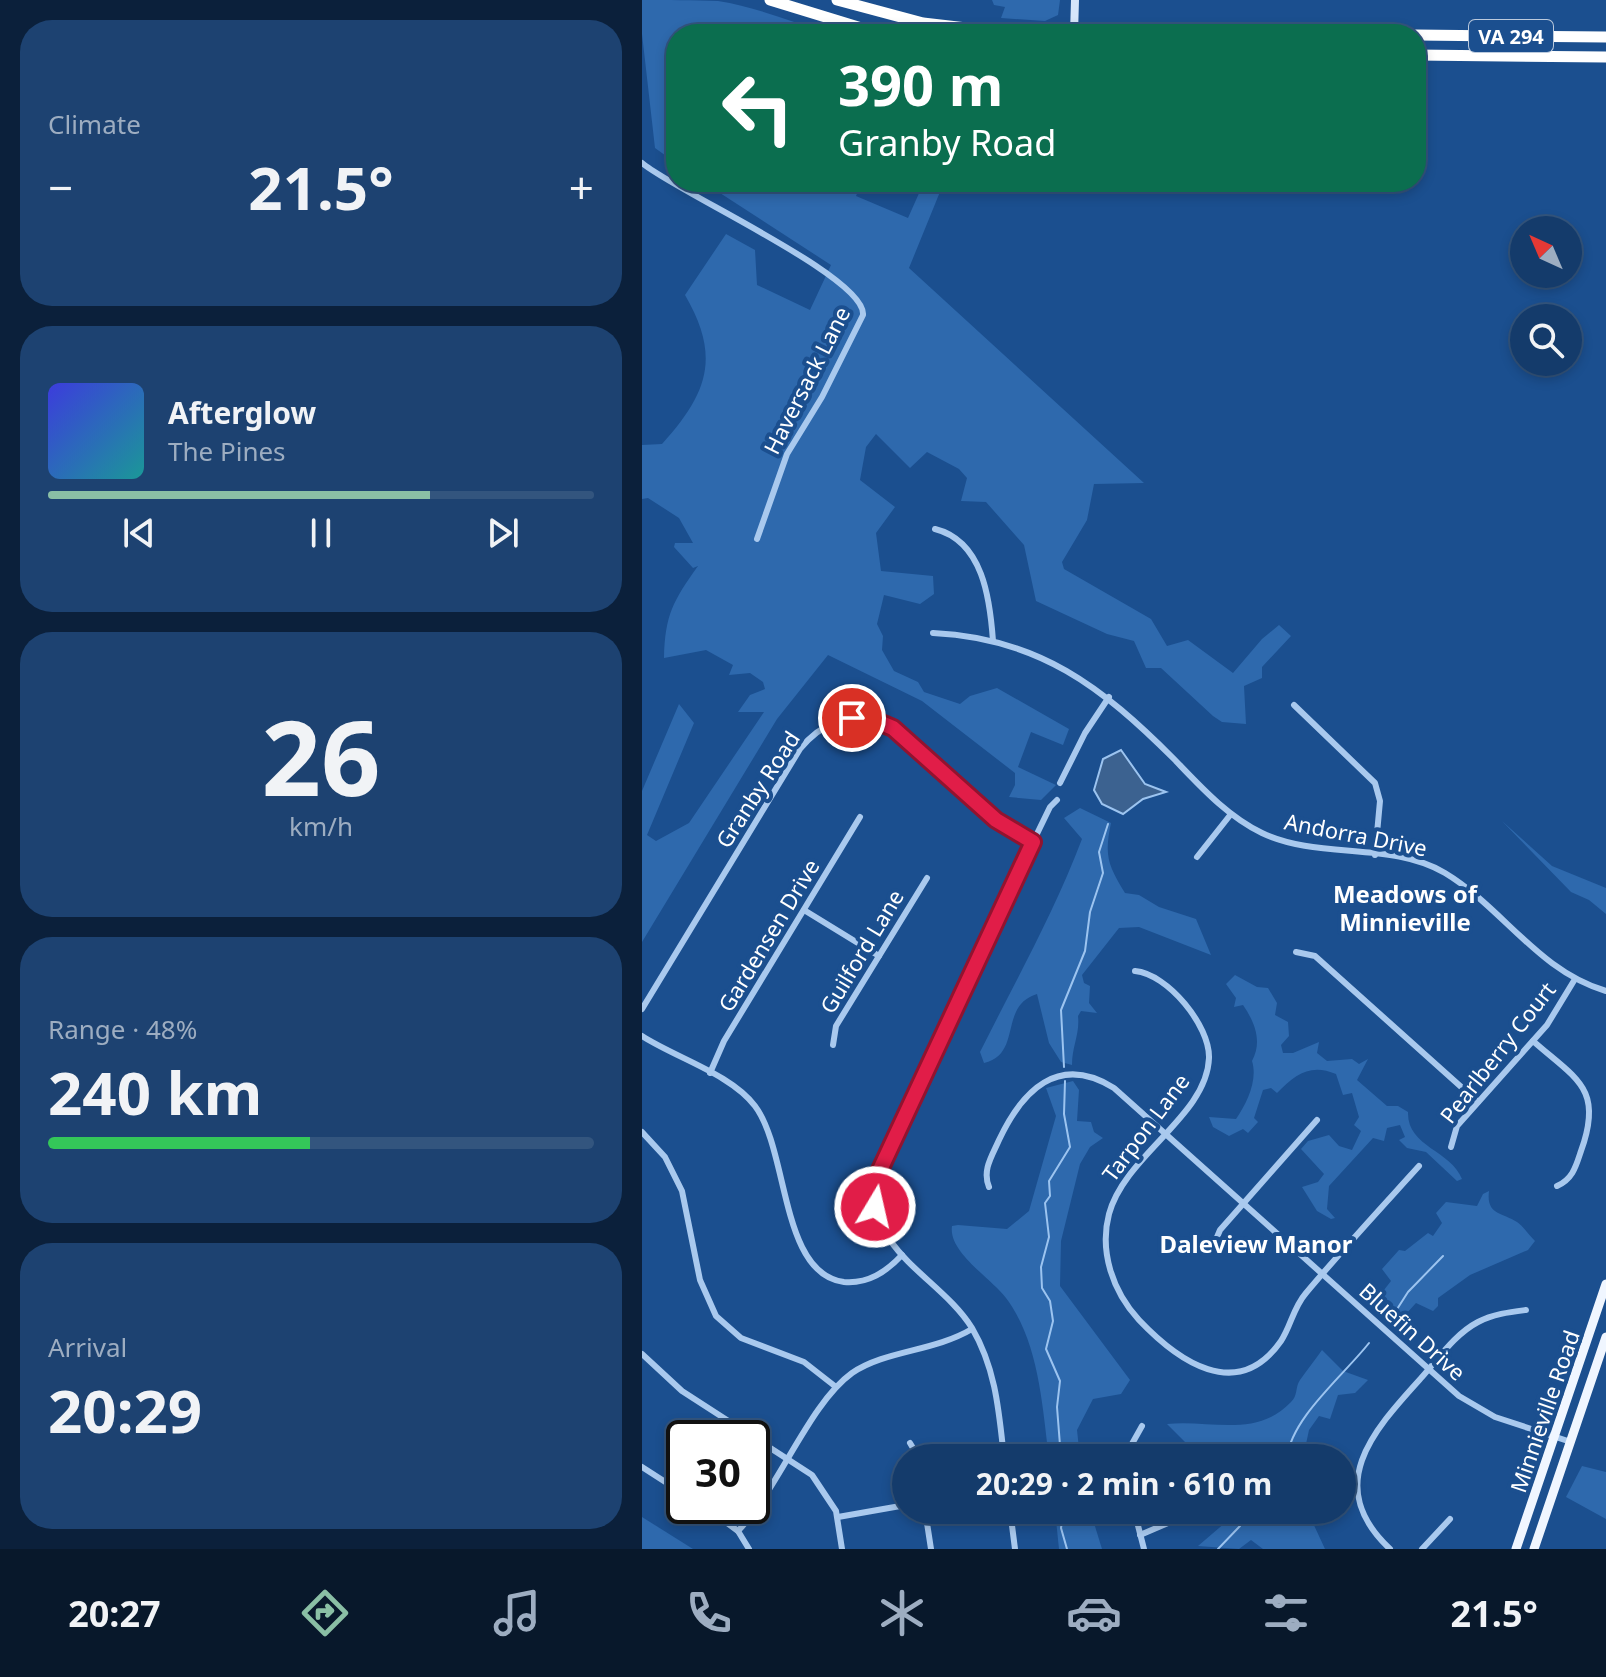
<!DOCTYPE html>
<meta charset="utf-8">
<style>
:root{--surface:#143b6b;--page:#1d4271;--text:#f1f3f6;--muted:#9dadc1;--line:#33557e;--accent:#8abfa5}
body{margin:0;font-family:"Noto Sans",sans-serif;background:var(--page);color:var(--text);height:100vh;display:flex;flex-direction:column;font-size:30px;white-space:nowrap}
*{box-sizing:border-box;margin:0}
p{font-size:26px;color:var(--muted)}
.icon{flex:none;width:44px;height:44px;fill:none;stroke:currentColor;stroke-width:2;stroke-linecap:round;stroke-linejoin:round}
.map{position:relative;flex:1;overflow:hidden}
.side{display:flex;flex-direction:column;gap:20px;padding:20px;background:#0b203b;width:642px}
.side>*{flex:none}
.hud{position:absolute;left:24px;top:24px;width:760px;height:168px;border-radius:32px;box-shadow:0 4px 12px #0003,0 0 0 2px var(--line);background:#0b6e4f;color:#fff;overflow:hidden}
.needle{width:52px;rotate:316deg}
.fabs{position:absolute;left:868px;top:216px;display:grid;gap:16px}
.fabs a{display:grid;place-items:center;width:72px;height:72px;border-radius:50%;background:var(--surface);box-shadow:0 4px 12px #0003,0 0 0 2px var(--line);font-size:40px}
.speed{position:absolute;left:24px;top:1420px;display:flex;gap:16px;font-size:40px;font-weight:700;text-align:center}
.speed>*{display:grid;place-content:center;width:104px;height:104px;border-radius:50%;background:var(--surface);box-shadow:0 4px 12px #0003,0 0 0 2px var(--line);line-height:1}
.speed .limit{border:4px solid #111;border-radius:12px;background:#fff;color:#111}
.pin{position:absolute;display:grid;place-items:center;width:68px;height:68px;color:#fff;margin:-34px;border:4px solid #fff;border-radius:50%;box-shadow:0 2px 8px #0007}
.me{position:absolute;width:88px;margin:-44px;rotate:9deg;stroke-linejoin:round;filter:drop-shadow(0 0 6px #0008)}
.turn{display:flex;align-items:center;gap:28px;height:168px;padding:0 40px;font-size:36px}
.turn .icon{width:104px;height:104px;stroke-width:2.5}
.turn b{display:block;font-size:56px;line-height:68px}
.big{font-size:60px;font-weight:700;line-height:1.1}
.side .card{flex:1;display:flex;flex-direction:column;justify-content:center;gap:12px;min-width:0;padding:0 28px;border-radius:32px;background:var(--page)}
.side .dial{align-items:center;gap:0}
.dial b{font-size:104px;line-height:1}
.song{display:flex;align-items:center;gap:24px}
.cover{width:96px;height:96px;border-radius:12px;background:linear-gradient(135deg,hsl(240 70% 55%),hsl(180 70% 35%))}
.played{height:8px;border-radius:4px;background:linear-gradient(90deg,var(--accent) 70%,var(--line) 70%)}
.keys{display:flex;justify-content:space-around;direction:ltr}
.heat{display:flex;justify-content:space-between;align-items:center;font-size:44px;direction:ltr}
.charge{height:12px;border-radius:6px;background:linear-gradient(90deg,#34c759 48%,var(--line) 0)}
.trip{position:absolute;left:250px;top:1444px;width:464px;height:80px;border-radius:40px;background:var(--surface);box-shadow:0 4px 12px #0003,0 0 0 2px var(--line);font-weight:700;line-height:80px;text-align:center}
.dock{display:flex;height:128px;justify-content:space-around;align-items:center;background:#08182b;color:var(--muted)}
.dock .icon{width:56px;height:56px}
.dock .current{color:var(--accent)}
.dock b{font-size:36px;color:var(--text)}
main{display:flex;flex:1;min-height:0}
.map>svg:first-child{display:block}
</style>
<main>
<section class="side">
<div class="card"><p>Climate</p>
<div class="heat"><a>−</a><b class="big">21.5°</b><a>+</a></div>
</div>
<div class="card">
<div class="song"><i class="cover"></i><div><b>Afterglow</b><p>The Pines</p></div></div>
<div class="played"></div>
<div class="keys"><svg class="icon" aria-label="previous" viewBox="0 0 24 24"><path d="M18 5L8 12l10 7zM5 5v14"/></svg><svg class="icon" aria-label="pause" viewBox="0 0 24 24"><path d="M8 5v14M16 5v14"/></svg><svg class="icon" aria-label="next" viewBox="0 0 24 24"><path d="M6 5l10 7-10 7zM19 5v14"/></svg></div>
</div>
<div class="card dial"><b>26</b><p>km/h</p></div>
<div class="card"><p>Range · 48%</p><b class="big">240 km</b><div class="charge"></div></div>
<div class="card"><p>Arrival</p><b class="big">20:29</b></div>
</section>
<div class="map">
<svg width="964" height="1549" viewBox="0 0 964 1549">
<rect width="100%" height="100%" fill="#1b4f8f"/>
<g fill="#2e69ad">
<path d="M0 0C25 0 52 0 76 1 116 7 153 24 192 34H34V163L13 148 0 34Z"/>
<path d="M350 0H418L416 15 403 21 359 18 363 7 352 5Z"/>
<path d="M61 182H220L214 196 266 218 282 182H302L267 268 502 483 452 484 445 520 420 562 422 569 509 619 525 646 546 640 591 673 620 639 637 625 649 636 620 667V678L602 686 604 724 580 722 571 716 519 668H504L492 641 465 634 394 601 382 545 344 502 319 501 325 478 317 469 285 452 268 468 234 434 224 447 218 480 253 507 234 533 239 571 291 576 292 594 278 604 242 595 235 624 241 636 240 650 252 671 276 682 282 692 318 704 328 696 355 688 427 729 421 745 389 732 376 767 414 785 399 800 367 797 373 785V773L280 701 186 655 135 719 0 942V791L37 704 52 723 5 835 14 841 47 823 122 712H96L108 695 123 689 121 682 108 673 87 675 91 665 64 650 22 658C23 615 31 601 56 566L51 568 32 547 33 543H51L37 518 6 498 0 499V445L20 444C66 393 79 357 43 295L84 234 113 250 115 285 168 310 189 265Z"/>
<path d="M438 808 469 823C462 856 466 865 483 893L497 895 517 907 554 919 569 955 497 927 477 928 440 975 442 983 448 986 447 1003 455 1013 439 1011 436 1016C438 1034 430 1046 430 1065L419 1062 407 1043 395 994C356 1006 381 1054 342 1063L338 1052C374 980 411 915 440 839L422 818Z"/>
<path d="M860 821 910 866 964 888V914L947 900 929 892Z"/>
<path d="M593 975 615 987 626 988 635 1003 633 1015 646 1022 647 1036 639 1045 641 1053H651L677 1042 675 1053 685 1061 710 1059 717 1064 726 1059 715 1080 745 1106H756L766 1112C765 1147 809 1150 820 1179L815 1181 784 1152 765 1148 757 1140 763 1137 758 1125 745 1128 742 1141 731 1138 687 1186 685 1209 693 1218 689 1219 675 1211 660 1187 676 1182 682 1174 659 1149 666 1141 687 1135 697 1146 710 1150 719 1131 712 1125 717 1117 710 1093 701 1095 694 1074C669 1063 653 1074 635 1093L629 1088 621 1090 612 1118 616 1122 606 1133 601 1129 587 1136 571 1127 567 1117 594 1119C605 1103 616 1080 610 1061 621 1041 612 1021 601 1005L592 1007 594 998 584 984Z"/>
<path d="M431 1081 437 1090 435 1121 449 1122 452 1132 461 1138 448 1147 438 1164 419 1241 418 1286 488 1380 479 1394 451 1399 435 1430 438 1458H407C400 1404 397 1342 364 1298 349 1278 306 1252 310 1226L316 1225 365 1229 387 1211 414 1116 404 1088Z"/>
<path d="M847 1191C844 1215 860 1212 875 1222 881 1226 887 1235 893 1241L886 1250 828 1275 796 1298V1306L791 1311 774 1303 754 1325 731 1304 749 1281 740 1269 757 1250 763 1251 786 1233 791 1236 800 1223 794 1213 804 1202 835 1206 841 1194Z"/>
<path d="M680 1350 701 1371 726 1380 713 1393 696 1395 688 1419 677 1416 667 1430 661 1458H559L525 1424C566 1419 614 1439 649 1402 656 1396 653 1387 658 1380 665 1370 673 1360 680 1350Z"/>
<path d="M940 1466 964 1472V1519L924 1497Z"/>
<path d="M413 1510H448L460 1549H417Z"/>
<path d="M598 1510H665L683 1549H621L609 1540 597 1549 556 1546Z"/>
<path d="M0 1517 51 1549H0Z"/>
</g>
<path fill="#3c6290" stroke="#9cc4f0" stroke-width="2" d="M479 750 503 784 524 792 501 799 481 814 460 804 452 790 461 759Z"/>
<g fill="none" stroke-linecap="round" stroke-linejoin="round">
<g stroke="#9cc4f0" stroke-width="2">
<path d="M422 1067 419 1010 443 951 448 912 461 873 457 852 466 824"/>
<path d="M750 1317 766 1292 801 1256"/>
<path d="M419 1458 415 1407 418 1381 404 1349 411 1321 408 1301 400 1288 399 1267 407 1237 403 1203 408 1196 407 1181 428 1147 422 1114 423 1081"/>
<path d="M645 1458C649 1418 702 1375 727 1343"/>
<path d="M422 1510 419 1528 425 1549"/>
<path d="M576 1549 598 1526 607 1510"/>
</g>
<g stroke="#a9c9ee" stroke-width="6">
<path d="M0 163C32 191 225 277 221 315L180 397 145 454 115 539"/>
<path d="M293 529C341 541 348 599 351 641"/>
<path d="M291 633C397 638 460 687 532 759 559 787 585 816 620 833 677 860 749 841 803 873 861 908 896 971 964 991"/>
<path d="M652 705 733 783 738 801 733 855"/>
<path d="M418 783 443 733 467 697"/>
<path d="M555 857 589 814"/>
<path d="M162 910 237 956"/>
<path d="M654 952 673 956 836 1102"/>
<path d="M493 971C526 974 568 1026 567 1058 565 1116 483 1155 467 1214 457 1252 471 1292 497 1320 535 1360 595 1404 639 1341 649 1326 651 1308 664 1293 700 1250 739 1208 777 1166"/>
<path d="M0 1009 158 749C178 724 209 710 241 722 258 729 271 744 285 757 318 787 349 823 391 842"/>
<path d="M0 1036C34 1058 89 1074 113 1106 147 1151 138 1274 202 1282 226 1284 244 1272 260 1255"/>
<path d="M891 1041C934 1079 962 1088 939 1151 934 1166 931 1179 915 1186"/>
<path d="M191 1045 194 1026 285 878"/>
<path d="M68 1073 82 1041 218 817"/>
<path d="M0 1132 23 1157 40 1191 58 1280 74 1316 99 1338 162 1362 194 1387"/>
<path d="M809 1147 815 1126 905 1025 933 979"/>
<path d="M347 1187C340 1170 350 1156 357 1140 380 1091 416 1053 472 1088L817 1396 853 1417 929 1442"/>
<path d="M570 1249 578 1230 675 1120"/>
<path d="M0 1354 40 1391 170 1475 194 1511 200 1549"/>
<path d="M268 1443 277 1458"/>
<path d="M362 1458C357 1412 354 1369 330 1328 300 1279 228 1253 233 1187L391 842 408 807 415 800"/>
<path d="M482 1458 500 1426"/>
<path d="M0 1467 42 1494"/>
<path d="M62 1506 96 1531 107 1549"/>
<path d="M283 1510 289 1549"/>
<path d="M368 1510 373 1549"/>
<path d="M492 1510 502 1549"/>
<path d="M196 1517 264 1505"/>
<path d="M96 1531C137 1488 167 1404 210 1373 244 1350 291 1352 330 1329"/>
<path d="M498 1535 526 1523 544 1510"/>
<path d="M748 1549C680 1485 732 1430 780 1377 797 1358 813 1334 836 1322 851 1314 868 1312 884 1310"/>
<path d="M780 1549 808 1519"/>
</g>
<path stroke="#d6e6fa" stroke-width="8" d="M432 34 433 0"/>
<g stroke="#f0f6ff" stroke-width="9">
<path d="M874 1549 964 1284"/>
<path d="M892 1549 964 1337"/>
</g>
<g stroke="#fff" stroke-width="11">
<path d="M128 0 239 34"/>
<path d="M195 0 281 23 359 32 579 34"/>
<path d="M774 35 964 37"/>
<path d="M774 55 964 57"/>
</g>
</g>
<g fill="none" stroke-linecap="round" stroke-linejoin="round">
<g stroke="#92132f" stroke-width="20">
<path id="route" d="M210 718 232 720 251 728 354 820 391 842 237 1172 233 1207"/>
</g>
<use href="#route" stroke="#e11d48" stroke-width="14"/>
</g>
<g text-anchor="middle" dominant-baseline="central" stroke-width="8" stroke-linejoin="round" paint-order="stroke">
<rect fill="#1b4f8f" stroke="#bbcadd" stroke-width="2" x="827" y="20" width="84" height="32" rx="6"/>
<g font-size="20" font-weight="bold" fill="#fff">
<text x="869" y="36">VA 294</text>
</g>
<g font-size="22" fill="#fff" stroke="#1b4f8f">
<text transform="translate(164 380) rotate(-63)">Haversack Lane</text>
<text transform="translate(115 789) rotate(-57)">Granby Road</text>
<text transform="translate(714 834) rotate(11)">Andorra Drive</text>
<text transform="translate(126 935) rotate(-59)">Gardensen Drive</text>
<text transform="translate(219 951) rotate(-59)">Guilford Lane</text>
<text transform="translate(855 1052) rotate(-52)">Pearlberry Court</text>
<text transform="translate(503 1127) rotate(-53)">Tarpon Lane</text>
<text transform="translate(771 1331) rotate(42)">Bluefin Drive</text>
<text transform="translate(902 1411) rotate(-71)">Minnieville Road</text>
</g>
<g font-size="24" font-weight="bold" fill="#fff" stroke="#1b4f8f">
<text x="763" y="893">Meadows of<tspan x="763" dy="28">Minnieville</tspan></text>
<text x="614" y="1243">Daleview Manor</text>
</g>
</g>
</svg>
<div class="fabs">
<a><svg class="needle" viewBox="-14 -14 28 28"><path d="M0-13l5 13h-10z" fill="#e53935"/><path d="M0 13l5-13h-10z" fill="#9dadc1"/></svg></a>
<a><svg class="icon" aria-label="search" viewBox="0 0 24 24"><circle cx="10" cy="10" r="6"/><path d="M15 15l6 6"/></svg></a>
</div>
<div class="speed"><div class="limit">30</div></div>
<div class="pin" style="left:210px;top:718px;background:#d93025"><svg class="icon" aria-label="arrive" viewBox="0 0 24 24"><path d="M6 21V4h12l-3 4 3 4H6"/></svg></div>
<svg class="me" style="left:233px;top:1207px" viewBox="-20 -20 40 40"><circle r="17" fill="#e11d48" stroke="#fff" stroke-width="3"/><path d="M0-11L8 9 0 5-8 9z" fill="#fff"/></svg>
<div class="trip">20:29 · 2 min · 610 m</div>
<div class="hud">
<div class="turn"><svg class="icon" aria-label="left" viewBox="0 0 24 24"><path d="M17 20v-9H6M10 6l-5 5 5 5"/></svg><div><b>390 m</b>Granby Road</div></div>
</div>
</div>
</main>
<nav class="dock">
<b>20:27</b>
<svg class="icon current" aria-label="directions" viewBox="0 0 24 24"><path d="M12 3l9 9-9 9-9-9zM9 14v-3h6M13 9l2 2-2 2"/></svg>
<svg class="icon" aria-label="music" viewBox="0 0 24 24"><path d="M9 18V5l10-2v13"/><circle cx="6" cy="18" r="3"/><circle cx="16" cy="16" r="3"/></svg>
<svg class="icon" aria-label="phone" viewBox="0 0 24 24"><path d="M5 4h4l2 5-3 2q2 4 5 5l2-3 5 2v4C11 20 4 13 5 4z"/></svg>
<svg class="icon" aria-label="climate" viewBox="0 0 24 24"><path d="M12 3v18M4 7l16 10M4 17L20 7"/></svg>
<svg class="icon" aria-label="car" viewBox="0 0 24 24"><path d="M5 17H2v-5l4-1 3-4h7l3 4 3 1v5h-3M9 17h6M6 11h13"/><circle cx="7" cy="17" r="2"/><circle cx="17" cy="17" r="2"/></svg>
<svg class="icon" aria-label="filters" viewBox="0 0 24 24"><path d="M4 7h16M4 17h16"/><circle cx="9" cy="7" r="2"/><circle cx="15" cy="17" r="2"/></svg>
<b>21.5°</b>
</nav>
